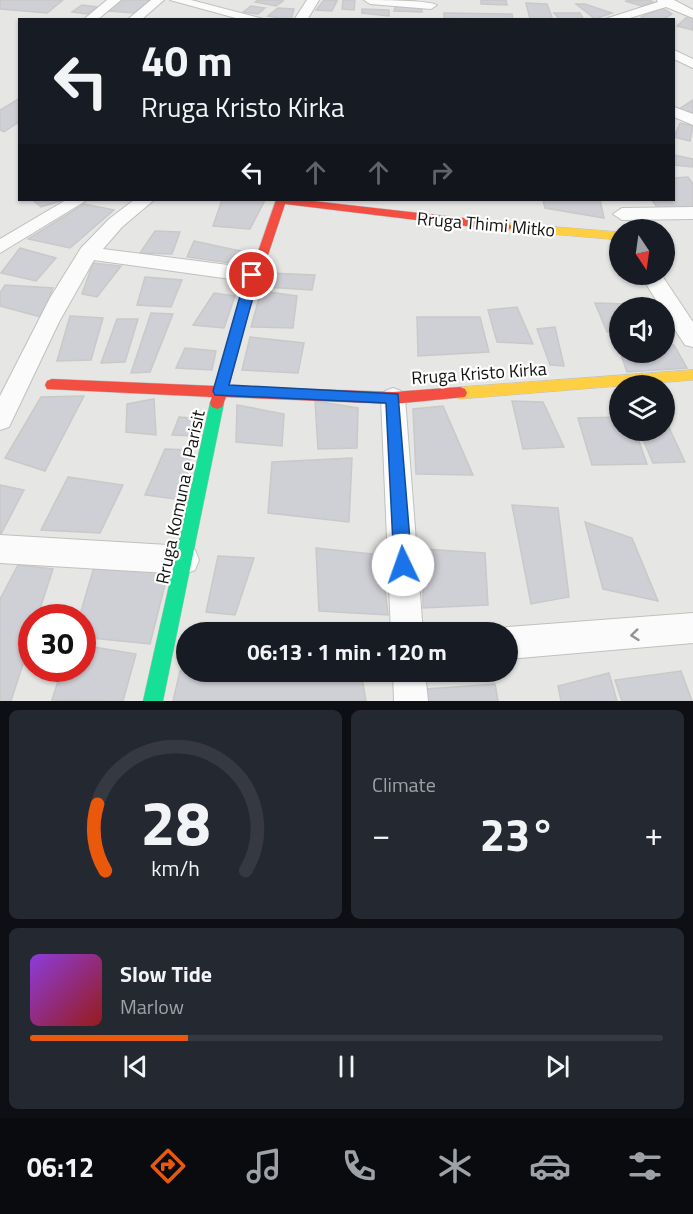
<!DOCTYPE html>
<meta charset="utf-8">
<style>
:root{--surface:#171b24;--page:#242831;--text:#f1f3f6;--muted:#9ea1a6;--line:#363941;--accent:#ea580c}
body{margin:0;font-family:"Titillium Web",sans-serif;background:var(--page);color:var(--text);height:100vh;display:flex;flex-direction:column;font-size:22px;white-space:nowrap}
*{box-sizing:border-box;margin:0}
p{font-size:20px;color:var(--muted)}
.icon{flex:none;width:33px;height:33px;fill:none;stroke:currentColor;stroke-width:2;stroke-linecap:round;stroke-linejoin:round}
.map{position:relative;height:701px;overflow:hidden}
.details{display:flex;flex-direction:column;gap:9px;padding:9px;background:#0d0f14;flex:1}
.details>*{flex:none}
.top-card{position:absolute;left:18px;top:18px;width:657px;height:183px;border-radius:0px;box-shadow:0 2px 4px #0004;background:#171b24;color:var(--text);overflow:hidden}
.needle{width:39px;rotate:167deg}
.buttons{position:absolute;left:609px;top:219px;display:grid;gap:12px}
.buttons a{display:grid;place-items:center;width:66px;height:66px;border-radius:50%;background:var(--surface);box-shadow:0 2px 4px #0004;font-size:30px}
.speed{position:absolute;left:18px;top:604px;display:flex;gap:12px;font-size:30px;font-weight:700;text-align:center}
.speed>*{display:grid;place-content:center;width:78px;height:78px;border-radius:50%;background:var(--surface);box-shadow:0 2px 4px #0004;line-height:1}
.speed .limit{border:9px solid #d22;background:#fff;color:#111}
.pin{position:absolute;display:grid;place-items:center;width:51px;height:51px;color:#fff;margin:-26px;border:3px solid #fff;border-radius:50%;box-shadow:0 2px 6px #0007}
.me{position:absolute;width:66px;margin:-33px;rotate:357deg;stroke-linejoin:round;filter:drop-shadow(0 0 4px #0008)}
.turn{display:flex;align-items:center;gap:21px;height:126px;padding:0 24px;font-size:27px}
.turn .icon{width:78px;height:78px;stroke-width:2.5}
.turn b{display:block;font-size:42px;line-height:51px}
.lanes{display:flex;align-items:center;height:57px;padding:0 24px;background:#0003;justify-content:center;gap:30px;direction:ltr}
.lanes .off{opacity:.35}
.big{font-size:45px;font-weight:700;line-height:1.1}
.details .tile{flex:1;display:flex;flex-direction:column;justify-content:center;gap:9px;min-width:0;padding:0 21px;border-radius:9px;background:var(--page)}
.details .dial{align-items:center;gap:0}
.dial svg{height:156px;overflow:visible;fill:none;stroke:var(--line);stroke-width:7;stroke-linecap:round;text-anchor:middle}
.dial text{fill:var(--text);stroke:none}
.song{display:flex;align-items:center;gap:18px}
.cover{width:72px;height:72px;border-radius:9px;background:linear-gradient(135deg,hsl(270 70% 55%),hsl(0 70% 35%))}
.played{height:6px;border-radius:3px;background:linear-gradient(90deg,var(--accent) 25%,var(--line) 25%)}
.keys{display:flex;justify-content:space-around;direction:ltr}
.heat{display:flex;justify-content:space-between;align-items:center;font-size:33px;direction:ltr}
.details .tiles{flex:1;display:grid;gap:9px;grid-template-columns:1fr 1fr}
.tile:last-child{grid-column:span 2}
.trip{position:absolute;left:176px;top:622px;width:342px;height:60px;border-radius:30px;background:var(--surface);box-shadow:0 2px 4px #0004;font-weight:700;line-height:60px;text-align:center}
.tabs{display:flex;height:96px;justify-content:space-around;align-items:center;background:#090b0e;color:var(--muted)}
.tabs .icon{width:42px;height:42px}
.tabs .active{color:var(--accent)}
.tabs b{font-size:27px;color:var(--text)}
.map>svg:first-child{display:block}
</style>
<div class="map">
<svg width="693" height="701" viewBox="0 0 693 701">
<rect width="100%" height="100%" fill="#e6e6e5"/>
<g fill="#cfcfd6" stroke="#c9c9c9" stroke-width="1.5">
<path d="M0 0H63L47 13 0 9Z"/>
<path d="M122 0H150L134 13 107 11Z"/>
<path d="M258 0H274L283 1 276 6 255 2Z"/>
<path d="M324 0 337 1 332 11 316 10Z"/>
<path d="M343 0H355L354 10 342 9Z"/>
<path d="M481 0H506L507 5 481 4Z"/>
<path d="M649 0 653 2 642 6 625 1Z"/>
<path d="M526 3 547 4 553 20 530 19Z"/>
<path d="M576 4H585L612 13 595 19Z"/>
<path d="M82 5 98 7 87 14 72 12Z"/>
<path d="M396 5 422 9V12L394 11Z"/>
<path d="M251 6 265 8 258 14 243 12Z"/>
<path d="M278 8 294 9 291 20 268 16Z"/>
<path d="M662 8 672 14 662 20H646L641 17Z"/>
<path d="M362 9 389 10V16L362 13Z"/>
<path d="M444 13 512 14 513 20 444 18Z"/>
<path d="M554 13H580L584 20H560Z"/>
<path d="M689 15 693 16V30L677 26Z"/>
<path d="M20 98V121L4 132 0 130V110Z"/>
<path d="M693 100V114L679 109Z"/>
<path d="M680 123 693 126 690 141 674 137Z"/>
<path d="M674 155 693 159V167L674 165Z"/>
<path d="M688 177 693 184V207L658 209 652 200H674V178Z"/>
<path d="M33 200H60L61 201 41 207Z"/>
<path d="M222 200H265L250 229 213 226Z"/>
<path d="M543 200H600L604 218 545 208Z"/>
<path d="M84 204 114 210 70 248 28 239Z"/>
<path d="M155 231 180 232 172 254 140 253Z"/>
<path d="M194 241 245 252 238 264 187 257Z"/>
<path d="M20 248 56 258 36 281 1 273Z"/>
<path d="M93 263 121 266 97 297 82 294Z"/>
<path d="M268 273 315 275 312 290 265 287Z"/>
<path d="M145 277 182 280 171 307 137 305Z"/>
<path d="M5 285 53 288 41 317 0 306V293Z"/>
<path d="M261 291 297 296 293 328 251 327Z"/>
<path d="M214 293 235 296 224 328 193 325Z"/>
<path d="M595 303 656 305 657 308H620V331L607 332Z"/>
<path d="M517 307 533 344 497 342 488 310Z"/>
<path d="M151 313 173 314 150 372 131 373Z"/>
<path d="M70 316 103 318 91 360 57 361Z"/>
<path d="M417 317H480L489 352 418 356Z"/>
<path d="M117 319H138L125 362 101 363Z"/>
<path d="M555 327 564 366 550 365 537 329Z"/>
<path d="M250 337 304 343 298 373 242 370Z"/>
<path d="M664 345H674L687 368 627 372 620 352H664Z"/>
<path d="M185 348 216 351 212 370 176 368Z"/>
<path d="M84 396 45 471 5 458 41 397Z"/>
<path d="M154 399 156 435 126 432 127 404Z"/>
<path d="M315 401 358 408 357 448 318 449Z"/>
<path d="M512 401 543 402 564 447 523 449Z"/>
<path d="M237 405 284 414 282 446 236 442Z"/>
<path d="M443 406 473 475 416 474 413 409Z"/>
<path d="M179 417 203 419 197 436 172 435Z"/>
<path d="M620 417V430H635L647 464 592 465 578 418Z"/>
<path d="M664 417 685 462 653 463 639 430H664Z"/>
<path d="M165 449 192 450 182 500 145 495Z"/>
<path d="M352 458 349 522 268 513 272 462Z"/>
<path d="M68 477 123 485 100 533 41 530Z"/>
<path d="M0 485 24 490 0 536Z"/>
<path d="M512 505 558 508 569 597 531 604Z"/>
<path d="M585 522 632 538 658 601 603 589Z"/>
<path d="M316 548 381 555 388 615 319 611Z"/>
<path d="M423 549 485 553 488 605 423 608Z"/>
<path d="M218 556 254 558 235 615 206 612Z"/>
<path d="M18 565 53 569 37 618H32V636L11 701H0V599Z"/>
<path d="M94 567 168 573 150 644 82 637V618H79Z"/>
<path d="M82 645 136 654 123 701 52 700 62 669H82Z"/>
<path d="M180 671 361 672 366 701H173Z"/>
<path d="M681 671 692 701H622L615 680Z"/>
<path d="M609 673 617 701H561L558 686Z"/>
<path d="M495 684 498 701H428L426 689Z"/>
</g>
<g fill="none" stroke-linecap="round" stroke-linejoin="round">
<g stroke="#c0c0be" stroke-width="2">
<g id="street">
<path d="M107 0H121L97 20H83Z"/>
<path d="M151 0H164L141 20H127Z"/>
<path d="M170 0H191L267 20H243Z"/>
<path d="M307 0H319L307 20H294Z"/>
<path d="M364 0C380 0 426 0 437 5L431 9 370 4Z"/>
<path d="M657 0H674L693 10V18L666 7 623 20H602L658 2Z"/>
<path d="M674 50 693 59V68L674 59Z"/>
<path d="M674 107 693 114V125L674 117Z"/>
<path d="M66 200H87L0 253V239Z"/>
<path d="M134 200H154L122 227 103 249 252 268 259 270 262 275 259 280 252 282 94 260 59 322 9 427 0 430V396L50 298 81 248 109 219Z"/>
<path d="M693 207V219L622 220 613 214 622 208Z"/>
<path d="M640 274H661L693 322V347L685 345 664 313V308H661Z"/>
<path d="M393 388 401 391 405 398 423 633H391L381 398 385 391Z"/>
<path d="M0 535 185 546 195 550 199 560 195 570 185 574 0 563Z"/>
<path d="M693 613V643L507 659V633H495L507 627Z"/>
<path d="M393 672H425L428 701H394Z"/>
</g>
</g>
<g stroke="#c0c0be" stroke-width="1">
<path id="fast" d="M217 397 222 399 224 403 163 701H143L210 403 212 399Z"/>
</g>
<g stroke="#c0c0be" stroke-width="1">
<g id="slow">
<path d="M507 223 620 232V240L503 230V224Z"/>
<path d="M693 370V380L460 399 455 397 453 393 455 389 460 387Z"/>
</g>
</g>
<g stroke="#c0c0be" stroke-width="1">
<path id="jam" d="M276 200H304L507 223 513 227 507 231 285 204 247 318 229 386 393 392 460 387 465 389 467 393 465 397 393 404 226 397 222 407 217 409 212 407 210 403 212 397 47 389 45 385 47 381 52 379 215 386 235 318Z"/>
</g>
<use href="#street" fill="#fbfbfb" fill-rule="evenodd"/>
<use href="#fast" fill="#16e098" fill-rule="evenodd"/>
<use href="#slow" fill="#ffcf43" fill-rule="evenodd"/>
<use href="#jam" fill="#f24e42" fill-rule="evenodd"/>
</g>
<defs><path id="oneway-chevron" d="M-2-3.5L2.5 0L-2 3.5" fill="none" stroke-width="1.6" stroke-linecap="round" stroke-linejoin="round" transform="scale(1.5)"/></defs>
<use stroke="#939392" href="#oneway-chevron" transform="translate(635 635) rotate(174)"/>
<path fill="#1a73e8" stroke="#114b97" stroke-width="1.5" d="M252 271 259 275 229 385 398 394 412 565 409 571 403 574 397 571 394 565 386 403 215 395 213 391 246 275Z"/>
<g text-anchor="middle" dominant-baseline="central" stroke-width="4.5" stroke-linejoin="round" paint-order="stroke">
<g font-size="18" fill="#141312" stroke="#fff">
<text transform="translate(486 224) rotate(5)">Rruga Thimi Mitko</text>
<text transform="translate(479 373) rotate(-4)">Rruga Kristo Kirka</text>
<text transform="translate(180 497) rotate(-78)">Rruga Komuna e Parisit</text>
</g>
</g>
</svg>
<div class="buttons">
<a><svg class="needle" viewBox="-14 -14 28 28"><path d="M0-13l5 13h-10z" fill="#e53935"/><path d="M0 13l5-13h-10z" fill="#9ea1a6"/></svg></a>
<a><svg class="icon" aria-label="sound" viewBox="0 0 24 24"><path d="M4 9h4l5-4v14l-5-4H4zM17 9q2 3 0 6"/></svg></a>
<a><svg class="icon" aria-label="layers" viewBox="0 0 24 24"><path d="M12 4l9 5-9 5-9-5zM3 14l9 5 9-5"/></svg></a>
</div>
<div class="speed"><div class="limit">30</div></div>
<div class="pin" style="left:252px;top:275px;background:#d93025"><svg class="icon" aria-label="arrive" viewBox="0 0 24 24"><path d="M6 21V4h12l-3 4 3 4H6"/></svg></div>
<svg class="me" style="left:403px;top:565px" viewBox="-20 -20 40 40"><circle r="19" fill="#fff"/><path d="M0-13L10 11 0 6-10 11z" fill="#1a73e8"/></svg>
<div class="trip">06:13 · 1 min · 120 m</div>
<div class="top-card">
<div class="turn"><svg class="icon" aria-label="left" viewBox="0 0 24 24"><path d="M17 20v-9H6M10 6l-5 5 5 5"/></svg><div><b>40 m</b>Rruga Kristo Kirka</div></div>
<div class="lanes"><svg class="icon" aria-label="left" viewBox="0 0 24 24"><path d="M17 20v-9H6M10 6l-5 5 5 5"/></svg><svg class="icon off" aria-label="ahead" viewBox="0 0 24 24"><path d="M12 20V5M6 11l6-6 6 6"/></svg><svg class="icon off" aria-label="ahead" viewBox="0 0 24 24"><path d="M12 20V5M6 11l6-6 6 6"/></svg><svg class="icon off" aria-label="right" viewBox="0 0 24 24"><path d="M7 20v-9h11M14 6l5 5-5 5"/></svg></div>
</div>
</div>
<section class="details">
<div class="tiles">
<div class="tile dial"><svg viewBox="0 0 100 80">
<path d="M14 69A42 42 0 1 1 86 69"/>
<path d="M14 69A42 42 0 0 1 10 35" stroke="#ea580c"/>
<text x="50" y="56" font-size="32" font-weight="700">28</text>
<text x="50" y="72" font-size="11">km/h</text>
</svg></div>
<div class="tile"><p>Climate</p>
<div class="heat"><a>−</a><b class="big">23°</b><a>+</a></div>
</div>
<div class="tile">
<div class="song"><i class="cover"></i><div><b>Slow Tide</b><p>Marlow</p></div></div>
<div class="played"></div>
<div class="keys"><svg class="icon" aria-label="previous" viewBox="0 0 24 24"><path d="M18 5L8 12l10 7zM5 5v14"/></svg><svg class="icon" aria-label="pause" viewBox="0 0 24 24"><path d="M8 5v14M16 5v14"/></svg><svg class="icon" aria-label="next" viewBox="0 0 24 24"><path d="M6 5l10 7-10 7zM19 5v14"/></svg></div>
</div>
</div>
</section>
<nav class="tabs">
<b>06:12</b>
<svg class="icon active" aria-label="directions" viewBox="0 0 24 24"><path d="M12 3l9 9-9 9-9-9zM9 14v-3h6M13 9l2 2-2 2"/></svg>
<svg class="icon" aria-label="music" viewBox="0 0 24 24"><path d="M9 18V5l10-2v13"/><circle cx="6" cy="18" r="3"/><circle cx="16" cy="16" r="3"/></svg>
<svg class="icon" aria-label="phone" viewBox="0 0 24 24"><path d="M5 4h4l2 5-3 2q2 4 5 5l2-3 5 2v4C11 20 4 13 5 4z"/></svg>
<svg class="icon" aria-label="climate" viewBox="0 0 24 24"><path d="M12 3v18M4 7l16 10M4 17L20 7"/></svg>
<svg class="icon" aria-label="car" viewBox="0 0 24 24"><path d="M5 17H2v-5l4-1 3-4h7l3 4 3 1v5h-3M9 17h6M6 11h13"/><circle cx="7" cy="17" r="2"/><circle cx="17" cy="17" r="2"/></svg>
<svg class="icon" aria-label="filters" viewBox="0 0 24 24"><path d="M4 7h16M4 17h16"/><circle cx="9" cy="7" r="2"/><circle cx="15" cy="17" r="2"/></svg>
</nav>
